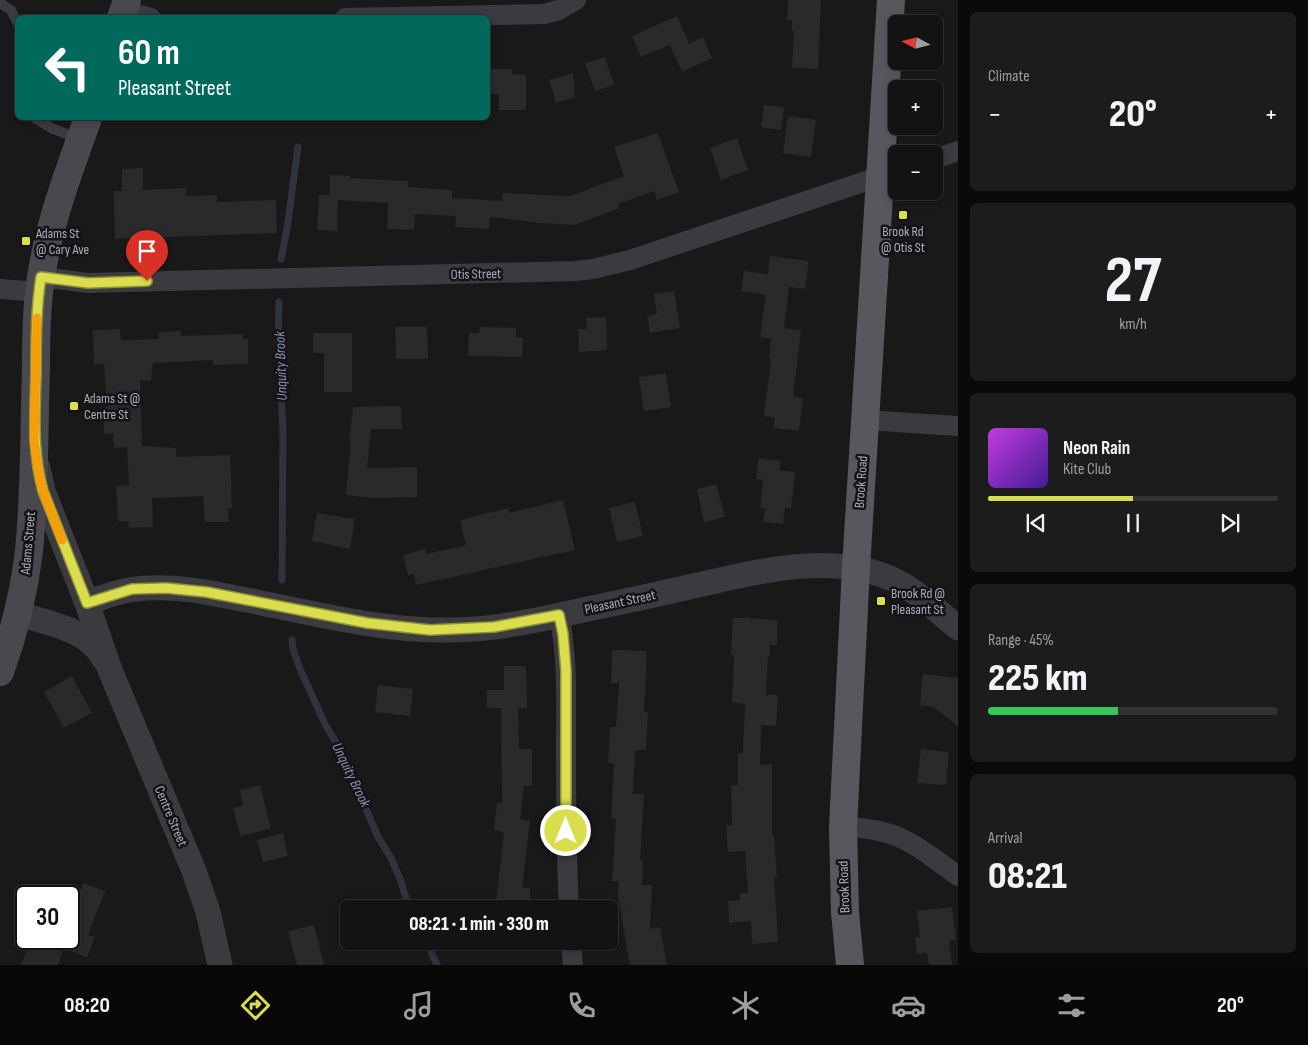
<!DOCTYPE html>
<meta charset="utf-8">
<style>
:root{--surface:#131314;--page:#1c1c1d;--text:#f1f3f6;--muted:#9d9ea0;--line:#323234;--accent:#dade4e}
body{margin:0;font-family:"Sofia Sans Condensed",sans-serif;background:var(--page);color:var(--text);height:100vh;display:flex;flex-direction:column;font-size:19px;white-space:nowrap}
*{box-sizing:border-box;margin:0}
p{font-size:16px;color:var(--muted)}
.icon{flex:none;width:28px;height:28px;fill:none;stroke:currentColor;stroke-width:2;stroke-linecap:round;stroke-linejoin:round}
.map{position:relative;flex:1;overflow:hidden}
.side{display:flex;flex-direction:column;gap:12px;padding:12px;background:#0a0a0b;width:350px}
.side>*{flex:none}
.hud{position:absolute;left:15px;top:15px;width:475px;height:105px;border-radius:8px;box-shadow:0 2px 8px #0003,0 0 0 1px var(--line);background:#00695c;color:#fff;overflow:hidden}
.needle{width:32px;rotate:277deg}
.fabs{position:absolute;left:888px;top:15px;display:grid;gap:10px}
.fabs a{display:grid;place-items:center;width:55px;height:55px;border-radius:8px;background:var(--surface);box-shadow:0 2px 8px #0003,0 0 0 1px var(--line);font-size:25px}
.speed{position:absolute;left:15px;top:885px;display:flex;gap:10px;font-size:25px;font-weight:700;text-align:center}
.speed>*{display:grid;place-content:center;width:65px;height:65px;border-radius:50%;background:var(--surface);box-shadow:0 2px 8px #0003,0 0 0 1px var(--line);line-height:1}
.speed .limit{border:2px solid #111;border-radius:8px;background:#fff;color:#111}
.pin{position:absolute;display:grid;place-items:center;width:42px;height:42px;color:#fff;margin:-51px -21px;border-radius:50% 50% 50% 0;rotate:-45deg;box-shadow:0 0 5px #0007}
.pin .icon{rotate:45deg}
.me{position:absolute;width:55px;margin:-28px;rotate:0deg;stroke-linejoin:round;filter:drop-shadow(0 0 4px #0008)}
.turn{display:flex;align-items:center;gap:18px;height:105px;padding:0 20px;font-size:22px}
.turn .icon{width:65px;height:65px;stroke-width:2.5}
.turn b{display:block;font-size:35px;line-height:42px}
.big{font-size:38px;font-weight:800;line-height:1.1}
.side .tile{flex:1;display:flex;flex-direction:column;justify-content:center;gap:8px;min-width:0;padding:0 18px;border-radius:8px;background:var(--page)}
.side .dial{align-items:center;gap:0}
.dial b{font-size:65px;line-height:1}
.song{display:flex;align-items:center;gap:15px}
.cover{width:60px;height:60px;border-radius:8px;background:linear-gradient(135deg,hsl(290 70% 55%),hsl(260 70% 35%))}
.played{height:5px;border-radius:2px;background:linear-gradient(90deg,var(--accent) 50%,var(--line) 50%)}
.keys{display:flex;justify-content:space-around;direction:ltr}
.heat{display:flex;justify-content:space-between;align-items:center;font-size:28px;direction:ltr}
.charge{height:8px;border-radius:4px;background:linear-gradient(90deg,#34c759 45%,var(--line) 0)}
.trip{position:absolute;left:340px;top:900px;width:278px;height:50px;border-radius:8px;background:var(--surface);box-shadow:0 2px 8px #0003,0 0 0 1px var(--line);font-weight:800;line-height:50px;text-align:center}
.tabs{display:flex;height:80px;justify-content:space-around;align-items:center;background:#080808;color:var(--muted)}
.tabs .icon{width:35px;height:35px}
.tabs .on{color:var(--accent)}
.tabs b{font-size:22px;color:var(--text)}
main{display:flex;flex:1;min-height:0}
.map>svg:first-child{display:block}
</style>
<main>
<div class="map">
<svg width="958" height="965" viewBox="0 0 958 965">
<rect width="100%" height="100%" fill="#19191a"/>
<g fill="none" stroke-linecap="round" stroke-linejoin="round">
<g stroke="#30333d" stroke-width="7">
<path d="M281 259 287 229 298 147"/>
<path d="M279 302 278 341 283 430 282 580"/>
<path d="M292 640 293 649 300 669 325 724 342 753 378 837 391 858 400 879 407 901 412 909"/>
<path d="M426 941 437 965"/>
</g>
</g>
<g fill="#2a292b">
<path d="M788 0H821L818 69 792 68 794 31H792V20H787Z"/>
<path d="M677 16 689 44 703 37 712 58 682 72 670 45 641 57 632 36Z"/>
<path d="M605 57 614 85 595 91 585 63Z"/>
<path d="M488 69H512V74L526 75V110H499V94H488Z"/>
<path d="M573 73 575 97 556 103 549 80Z"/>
<path d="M764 105 784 107 781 130 761 127Z"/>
<path d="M788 116 816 120 811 157 783 153Z"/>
<path d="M658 133 679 192 657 200 654 191 618 204 620 208 574 225 541 223 490 217 489 229 455 227 456 216 415 214 414 230 387 229 388 203 338 200 337 231 317 230 319 195H330V175L351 176 350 178 409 181 408 187 452 190V198L502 201 503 193 570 196 624 176 614 147Z"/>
<path d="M737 138 748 170 721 180 710 148Z"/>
<path d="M143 168V190L186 188V196L217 195V202L276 200 277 233 115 239 114 191H122V169Z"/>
<path d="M770 256 809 261 805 289 789 287 784 328 801 330 793 397 803 398 799 431 773 428 775 418 764 416 771 360 769 359 771 339 760 337 766 295 741 291 744 271 768 274Z"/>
<path d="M674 291 680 328 650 333 647 316 657 314 654 294Z"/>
<path d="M606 317 607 350 579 352 578 329H587L586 318Z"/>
<path d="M395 327H427L428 359H396Z"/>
<path d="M480 327 516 328V337L523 338 522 357 468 356 469 333H479Z"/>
<path d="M120 329 121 340 159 339V332L181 331V336L243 334V339H248V364L213 365V360L153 363 151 381 140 380 142 446 176 448V457L230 455 232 508H228L229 522H205L203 496 152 498 153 527 129 528 128 521H118L116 486 129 485 127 447 114 448 113 433 104 434 103 407H107L104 364H94L93 330Z"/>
<path d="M313 333H352V392H324V353H313Z"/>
<path d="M666 373 671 407 644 411 639 377Z"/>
<path d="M401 406 402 429H371L367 468 417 467V497L373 498 346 495 351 442H349L353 407Z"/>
<path d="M759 458 781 461 779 470 795 472 791 509 785 508 783 524 763 522 765 508 760 509 763 480 756 479Z"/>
<path d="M716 484 725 517 704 522 697 489Z"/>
<path d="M563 500 575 550 416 585 414 574 408 575 403 555 425 549 426 554 466 545 460 520 508 508 509 513Z"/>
<path d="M635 502 643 536 617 542 609 508Z"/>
<path d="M317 513 355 519 350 549 312 541Z"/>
<path d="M733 618H750L751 621 752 618 777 620V645H770V656H768L766 695H778L776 726 761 725 760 765 772 764V835H774L777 877H774L778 942 752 944 751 921 729 923 728 901 740 900V893H748L745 851 728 852 726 825H732L731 785H738V753H743L745 704 732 703 734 655H731Z"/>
<path d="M612 650 647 651 644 712H648L646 750H635L633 794H644L640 860H643L642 885H652L650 929 660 927 667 965H630L618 898 619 881H612L616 819 611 818 614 764 608 763 610 727H616L619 683H611Z"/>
<path d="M504 666H526L527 708H518L519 749H532V786H524L520 819 530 821 522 888H530L531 909H500V903H496L504 832 494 830 497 803H502L501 708H487V690H504Z"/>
<path d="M923 674 958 678V726L933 707 920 705Z"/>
<path d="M72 676 92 713 64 728 44 692Z"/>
<path d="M378 685 413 689 410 716 375 712Z"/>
<path d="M921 749 949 752 946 785 917 783Z"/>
<path d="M260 785 271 829 240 836 233 808 243 806 240 790Z"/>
<path d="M283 833 288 856 263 862 257 840Z"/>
<path d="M83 883 105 891 88 935 95 937 87 957 64 948 58 965H21L31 939H69V921Z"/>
<path d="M952 907 956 940 949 941 952 965H929L927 953 917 954 915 937H920L917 911Z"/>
<path d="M314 925 324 965H297L288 931Z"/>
</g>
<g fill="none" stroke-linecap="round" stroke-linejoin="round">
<g stroke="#3b3a3f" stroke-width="10">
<path d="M0 3 11 10 18 24"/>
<path d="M35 118 51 128 79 139"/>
</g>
<g stroke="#3b3a3f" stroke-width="20">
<path d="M123 11 151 18"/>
<path d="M345 18 544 14 559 10 576 0"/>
<path d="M934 159 958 151"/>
<path d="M41 277 88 283 575 271 593 269 630 260 896 171"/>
<path d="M0 289 39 292"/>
<path d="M865 420 958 426"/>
<path d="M559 615C568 658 566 701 566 745 566 799 566 854 569 909"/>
<path d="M843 827C899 828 915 845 958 876"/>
<path d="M571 941 573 965"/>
</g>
<g stroke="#3b3a3f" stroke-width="25">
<path d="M38 468 43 491 87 603 110 670 194 871 208 912 220 965"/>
<path d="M87 603C107 595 128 588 149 588 182 586 215 594 247 600 313 613 381 631 449 630 494 630 539 620 583 610 626 601 668 592 711 582 752 573 794 563 836 566 896 570 915 592 958 628"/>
<path d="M18 614C48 623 88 629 104 659"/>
</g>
<g stroke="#49484f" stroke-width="28">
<path d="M121 18 127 0"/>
<path d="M0 672C14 633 24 593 29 551 35 490 34 429 36 369 36 343 36 318 39 293 45 233 68 174 88 118"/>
</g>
<path stroke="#58575e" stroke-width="28" d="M850 965 845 912 843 827 856 568 891 0"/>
</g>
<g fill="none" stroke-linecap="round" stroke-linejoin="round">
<g stroke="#8e9033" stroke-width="12">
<path id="route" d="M147 281 88 283 41 277C36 309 36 341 36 373 35 414 32 451 43 491L87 603 132 589 166 588 206 592 367 623 430 630 494 627 559 615 563 634 566 671V831"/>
</g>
<use href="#route" stroke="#dade4e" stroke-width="9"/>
<path stroke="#f59e0b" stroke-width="9" d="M37 318 34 441 39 475 43 491 62 540"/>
</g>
<g fill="#dade4e" stroke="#141416" stroke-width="2">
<rect x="898" y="210" width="10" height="10" rx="2.5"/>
<rect x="21" y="236" width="10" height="10" rx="2.5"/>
<rect x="69" y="401" width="10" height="10" rx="2.5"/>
<rect x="876" y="596" width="10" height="10" rx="2.5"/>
</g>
<g text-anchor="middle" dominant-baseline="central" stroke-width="5" stroke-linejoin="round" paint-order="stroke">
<g font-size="14" fill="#adadb9" stroke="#141416" text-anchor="start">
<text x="903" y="231" text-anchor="middle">Brook Rd<tspan x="903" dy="16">@ Otis St</tspan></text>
<text x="36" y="233">Adams St<tspan x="36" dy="16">@ Cary Ave</tspan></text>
<text x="84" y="398">Adams St @<tspan x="84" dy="16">Centre St</tspan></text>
<text x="891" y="593">Brook Rd @<tspan x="891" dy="16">Pleasant St</tspan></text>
</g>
<g font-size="14" fill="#adadb9" stroke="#141416">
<text transform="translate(476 274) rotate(-1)">Otis Street</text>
<text transform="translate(861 482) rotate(-86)">Brook Road</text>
<text transform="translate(28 543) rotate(-85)">Adams Street</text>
<text transform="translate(620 602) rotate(-12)">Pleasant Street</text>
<text transform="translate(171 816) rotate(67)">Centre Street</text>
<text transform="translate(844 887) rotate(-92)">Brook Road</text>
</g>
<g font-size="15" font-style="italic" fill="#888faf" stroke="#141416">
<text transform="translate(281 366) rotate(-92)">Unquity Brook</text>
<text transform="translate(351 775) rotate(64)">Unquity Brook</text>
</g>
</g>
</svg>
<div class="fabs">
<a><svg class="needle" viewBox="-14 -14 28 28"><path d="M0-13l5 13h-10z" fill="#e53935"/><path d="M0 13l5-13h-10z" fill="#9d9ea0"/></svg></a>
<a>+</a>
<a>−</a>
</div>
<div class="speed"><div class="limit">30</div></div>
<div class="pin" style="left:147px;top:281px;background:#d93025"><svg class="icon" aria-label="arrive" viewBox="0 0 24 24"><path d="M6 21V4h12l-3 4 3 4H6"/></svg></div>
<svg class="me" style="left:566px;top:831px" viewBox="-20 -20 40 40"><circle r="17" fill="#dade4e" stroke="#fff" stroke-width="3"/><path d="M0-11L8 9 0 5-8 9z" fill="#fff"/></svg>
<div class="trip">08:21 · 1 min · 330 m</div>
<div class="hud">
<div class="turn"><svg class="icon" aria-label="left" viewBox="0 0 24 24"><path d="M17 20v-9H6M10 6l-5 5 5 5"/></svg><div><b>60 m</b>Pleasant Street</div></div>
</div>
</div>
<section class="side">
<div class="tile"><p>Climate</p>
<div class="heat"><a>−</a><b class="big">20°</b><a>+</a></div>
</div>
<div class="tile dial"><b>27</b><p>km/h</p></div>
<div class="tile">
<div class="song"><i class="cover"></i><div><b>Neon Rain</b><p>Kite Club</p></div></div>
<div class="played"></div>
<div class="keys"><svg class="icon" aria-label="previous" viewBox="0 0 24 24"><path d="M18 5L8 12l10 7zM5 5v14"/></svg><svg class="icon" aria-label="pause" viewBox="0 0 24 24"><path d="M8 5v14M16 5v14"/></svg><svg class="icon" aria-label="next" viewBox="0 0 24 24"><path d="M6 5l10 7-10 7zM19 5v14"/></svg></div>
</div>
<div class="tile"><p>Range · 45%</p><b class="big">225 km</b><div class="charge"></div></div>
<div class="tile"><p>Arrival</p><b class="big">08:21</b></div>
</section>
</main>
<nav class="tabs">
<b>08:20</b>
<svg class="icon on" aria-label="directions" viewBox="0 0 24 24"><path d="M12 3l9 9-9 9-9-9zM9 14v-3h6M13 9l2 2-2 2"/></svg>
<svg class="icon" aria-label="music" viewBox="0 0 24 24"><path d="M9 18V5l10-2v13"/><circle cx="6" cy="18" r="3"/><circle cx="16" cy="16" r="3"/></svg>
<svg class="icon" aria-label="phone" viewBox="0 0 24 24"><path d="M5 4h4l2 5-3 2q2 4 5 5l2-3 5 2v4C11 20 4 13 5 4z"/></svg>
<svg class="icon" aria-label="climate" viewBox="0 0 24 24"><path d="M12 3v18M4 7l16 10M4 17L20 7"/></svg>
<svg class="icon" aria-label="car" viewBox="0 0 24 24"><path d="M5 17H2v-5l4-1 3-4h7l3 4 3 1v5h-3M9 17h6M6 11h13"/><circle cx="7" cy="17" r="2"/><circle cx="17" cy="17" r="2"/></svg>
<svg class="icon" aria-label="filters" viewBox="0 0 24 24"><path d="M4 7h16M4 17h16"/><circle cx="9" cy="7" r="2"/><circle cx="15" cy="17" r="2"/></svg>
<b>20°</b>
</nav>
